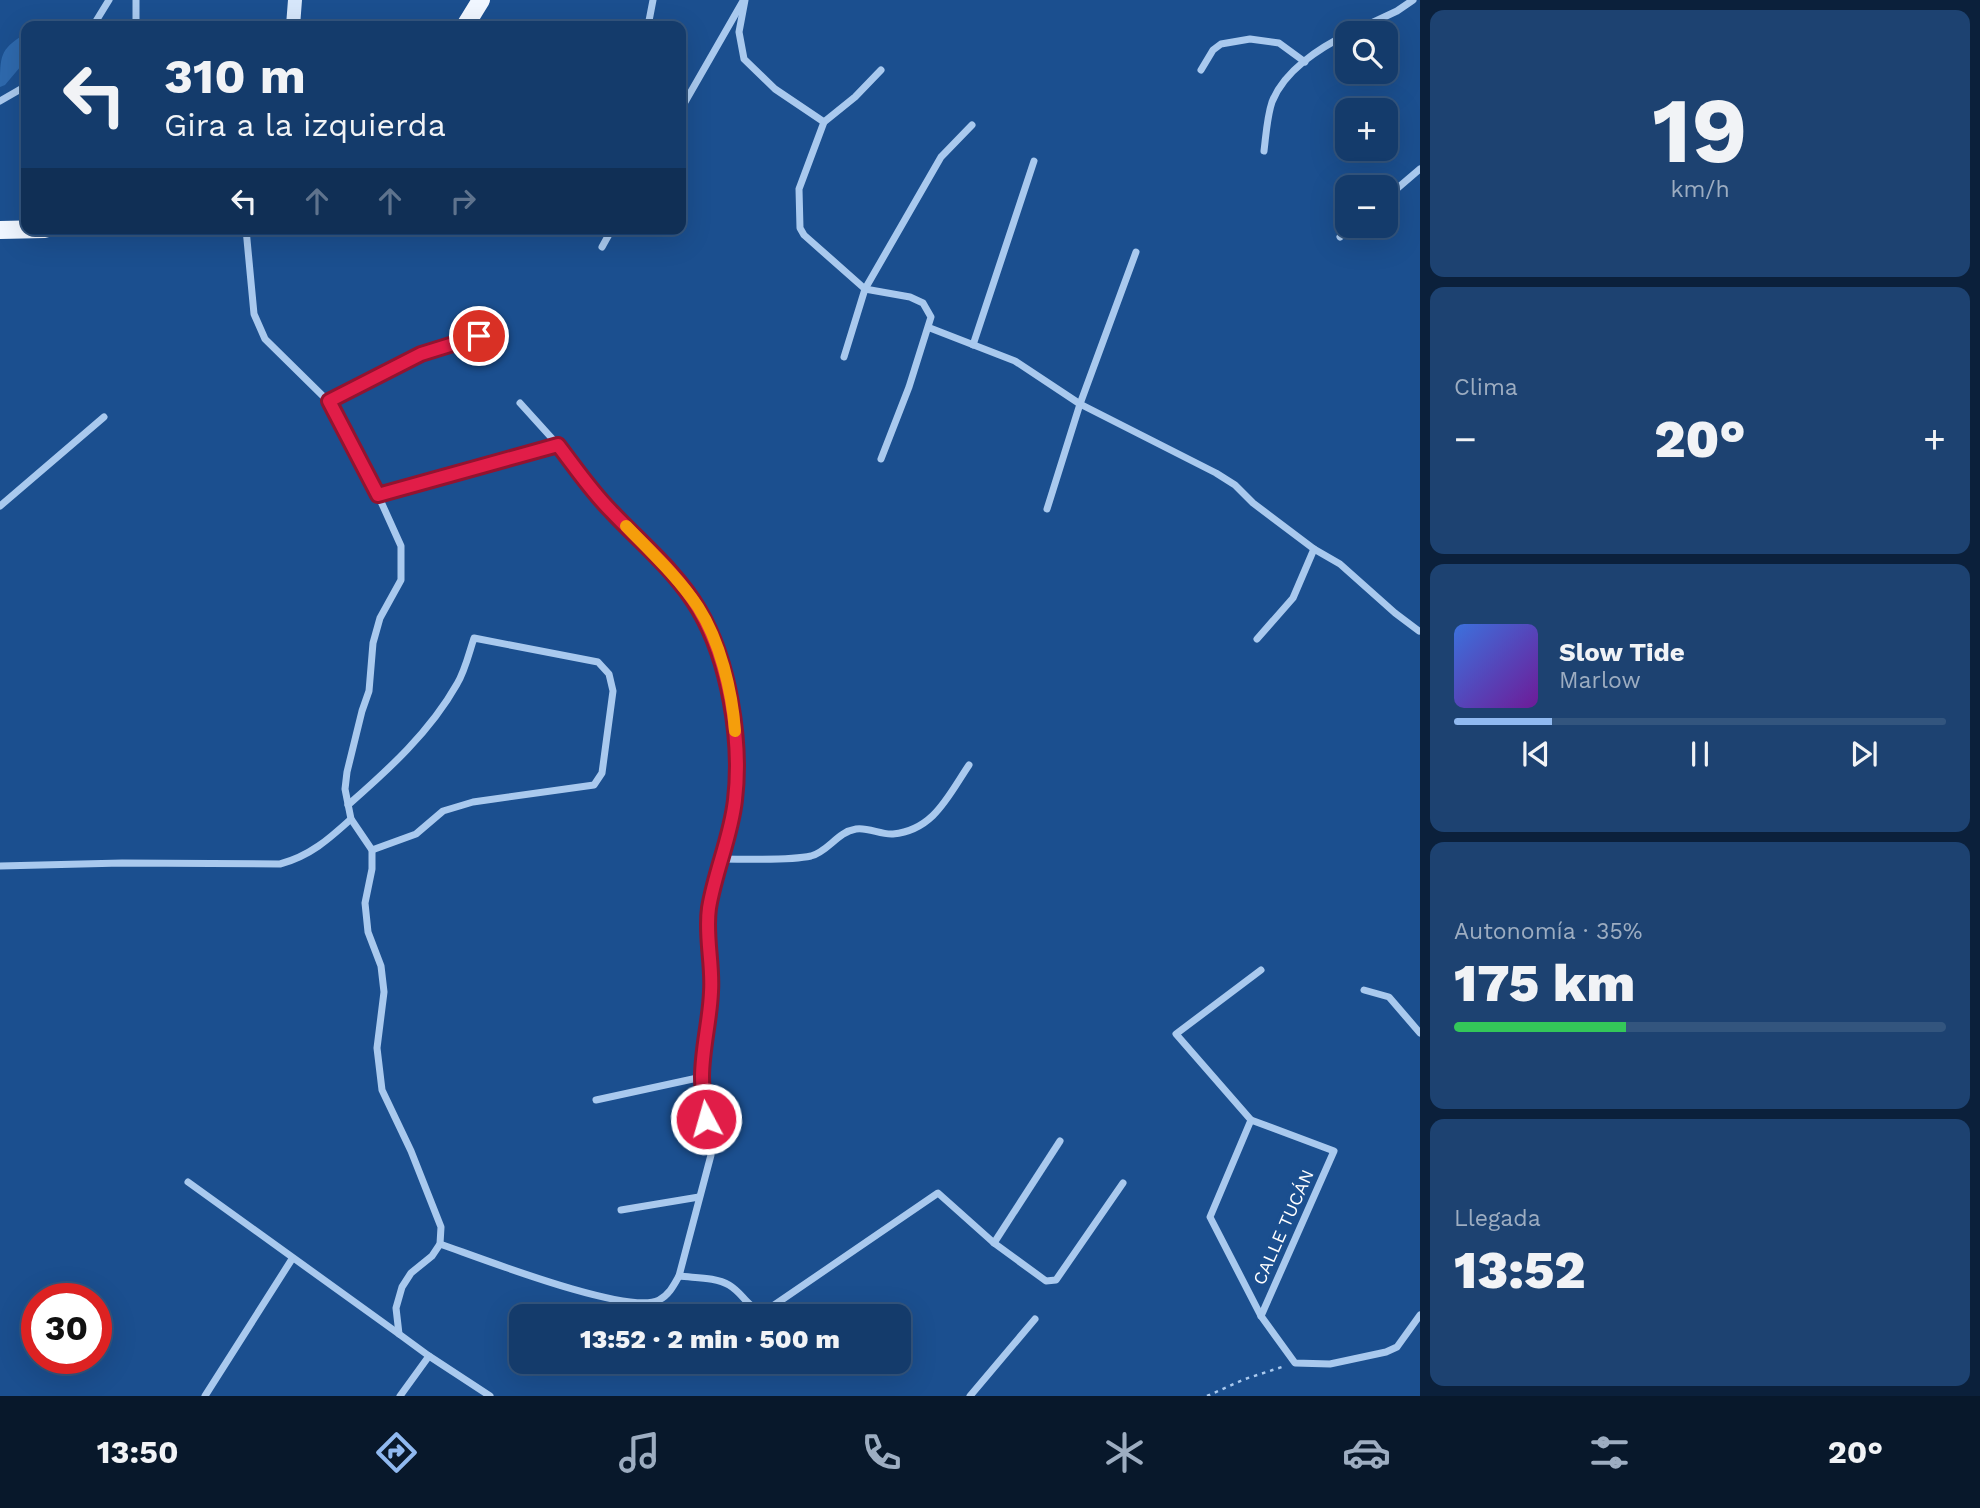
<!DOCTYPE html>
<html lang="es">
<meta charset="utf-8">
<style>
:root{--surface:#143b6b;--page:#1d4271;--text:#f1f3f6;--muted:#9dadc1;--line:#33557e;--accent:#90b9f0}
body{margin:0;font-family:"Work Sans",sans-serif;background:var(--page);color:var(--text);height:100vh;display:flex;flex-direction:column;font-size:26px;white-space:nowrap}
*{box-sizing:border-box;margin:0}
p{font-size:23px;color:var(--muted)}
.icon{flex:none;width:38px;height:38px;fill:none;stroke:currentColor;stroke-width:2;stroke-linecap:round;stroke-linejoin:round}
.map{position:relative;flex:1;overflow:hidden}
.details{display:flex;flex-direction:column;gap:10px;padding:10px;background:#0b203b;width:560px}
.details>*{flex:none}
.banner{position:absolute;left:21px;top:21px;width:665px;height:214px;border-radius:14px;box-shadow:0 7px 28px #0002,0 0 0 2px var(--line);background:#143b6b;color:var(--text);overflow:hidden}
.fabs{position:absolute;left:1335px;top:21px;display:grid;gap:14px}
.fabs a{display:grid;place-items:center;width:63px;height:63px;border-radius:14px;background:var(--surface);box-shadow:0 7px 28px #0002,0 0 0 2px var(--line);font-size:35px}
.speed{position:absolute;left:21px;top:1283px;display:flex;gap:14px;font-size:35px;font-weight:700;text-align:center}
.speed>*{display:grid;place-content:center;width:91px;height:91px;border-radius:50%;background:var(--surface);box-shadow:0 7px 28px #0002,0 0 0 2px var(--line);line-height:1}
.speed .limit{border:10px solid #d22;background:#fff;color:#111}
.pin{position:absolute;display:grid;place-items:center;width:60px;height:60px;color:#fff;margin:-30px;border:4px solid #fff;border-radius:50%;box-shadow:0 2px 7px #0007}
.me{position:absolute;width:77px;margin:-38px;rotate:354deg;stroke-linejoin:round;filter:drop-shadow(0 0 5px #0008)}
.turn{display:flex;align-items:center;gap:24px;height:147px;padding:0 28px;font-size:32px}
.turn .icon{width:91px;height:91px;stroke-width:2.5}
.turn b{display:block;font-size:49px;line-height:60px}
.lanes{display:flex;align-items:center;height:66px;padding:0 28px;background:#0003;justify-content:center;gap:35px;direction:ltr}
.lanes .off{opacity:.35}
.big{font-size:52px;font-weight:800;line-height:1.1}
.details .widget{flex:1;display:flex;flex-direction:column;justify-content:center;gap:10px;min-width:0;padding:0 24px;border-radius:14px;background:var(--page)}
.details .dial{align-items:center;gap:0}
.dial b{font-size:91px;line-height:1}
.song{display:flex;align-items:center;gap:21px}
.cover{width:84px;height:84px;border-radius:10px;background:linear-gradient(135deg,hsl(220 70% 55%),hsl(280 70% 35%))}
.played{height:7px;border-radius:4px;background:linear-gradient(90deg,var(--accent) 20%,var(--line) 20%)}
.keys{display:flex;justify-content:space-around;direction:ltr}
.heat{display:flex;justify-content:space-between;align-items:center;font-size:38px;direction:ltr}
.charge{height:10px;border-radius:5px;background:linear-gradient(90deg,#34c759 35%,var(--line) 0)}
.trip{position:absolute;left:509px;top:1304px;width:402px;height:70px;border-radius:14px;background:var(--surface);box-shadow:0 7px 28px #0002,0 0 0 2px var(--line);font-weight:800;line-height:70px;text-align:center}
.tab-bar{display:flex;height:112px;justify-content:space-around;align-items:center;background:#08182b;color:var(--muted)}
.tab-bar .icon{width:49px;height:49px}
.tab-bar .active{color:var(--accent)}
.tab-bar b{font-size:32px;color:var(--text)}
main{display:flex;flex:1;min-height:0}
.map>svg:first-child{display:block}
</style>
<main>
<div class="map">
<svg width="1420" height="1396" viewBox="0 0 1420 1396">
<rect width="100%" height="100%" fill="#1b4f8f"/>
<path fill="#2e69ad" d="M23 35H26V67L21 66 5 85 0 87C0 56 0 50 23 35Z"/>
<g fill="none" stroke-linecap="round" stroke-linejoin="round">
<path stroke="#a9c9ee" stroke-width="2.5" stroke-dasharray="3.5 5" stroke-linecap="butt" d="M1207 1396 1245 1379 1285 1366"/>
<g stroke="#a9c9ee" stroke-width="7">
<path d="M745 0 739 32 744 59 775 89 824 122"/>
<path d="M93 26 109 0"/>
<path d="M136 26V0"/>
<path d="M648 26 653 0"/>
<path d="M1350 33 1397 11 1413 0"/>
<path d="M1201 70 1213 50 1221 44 1250 39 1279 43 1305 62"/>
<path d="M0 101 26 86"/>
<path d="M681 109 743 1"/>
<path d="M1264 151C1266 135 1267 117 1272 102 1284 71 1319 48 1348 34"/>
<path d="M1386 198 1420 169"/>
<path d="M246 229 254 314 265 339 329 402 378 495 401 546V580L380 618 373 643 369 691 362 711 347 772 345 789 351 819 372 850V869L365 903 368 932 381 966 384 992 377 1048 382 1090 411 1151 441 1227 440 1244 432 1256 411 1273 402 1287 396 1308 399 1334 429 1356 490 1396"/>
<path d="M1340 237 1353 226"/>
<path d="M602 247 612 229"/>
<path d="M930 328 1015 361 1080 404 1216 473 1235 485 1253 503 1314 549 1340 564 1395 613 1419 631"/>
<path d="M973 345 1034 161"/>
<path d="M844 357 865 289 941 157 972 125"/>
<path d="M329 402 421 354 479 336"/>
<path d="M881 459 909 387 931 317 923 303 910 297 865 289 804 235 800 228 799 189 824 122 855 97 881 70"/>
<path d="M378 495 558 445"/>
<path d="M0 506 104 417"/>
<path d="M1047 509 1080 404 1136 252"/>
<path d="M1257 639 1293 598 1314 549"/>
<path d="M348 805C388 770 430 732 457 684 465 671 469 653 474 638L598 662 609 674 613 691 602 773 594 785 473 802 443 811 416 834 372 850"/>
<path d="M720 859C745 859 789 861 811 856 829 851 837 832 856 829 868 827 881 835 893 834 934 830 948 796 969 765"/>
<path d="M0 866 122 863 280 864C310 856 329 839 351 819"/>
<path d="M1261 970 1176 1034 1251 1120 1334 1151 1261 1316"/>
<path d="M1364 990 1389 997 1420 1033"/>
<path d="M596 1100 702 1077"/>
<path d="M1251 1120 1210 1217 1261 1316 1295 1363 1330 1364 1386 1352 1397 1347 1420 1315"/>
<path d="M188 1182 399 1334"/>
<path d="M621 1210 699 1197"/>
<path d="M994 1243 1060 1141"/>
<path d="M440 1244C478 1257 628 1316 659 1300 669 1295 674 1285 679 1276L711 1155 702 1077 711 990 707 946 709 911 715 875 728 838 735 800 737 758 734 726 725 676 713 639 699 609 668 569 608 509 558 445 520 403"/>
<path d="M679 1276C695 1278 716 1277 729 1285 744 1294 745 1306 764 1312L938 1193 994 1243 1046 1281 1056 1280 1123 1183"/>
<path d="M205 1396 292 1259"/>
<path d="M400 1396 429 1356"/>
<path d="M970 1396 1035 1319"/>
</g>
<path stroke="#d6e6fa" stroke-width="14" d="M293 26 295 0"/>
<g stroke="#f0f6ff" stroke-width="18">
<path d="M465 26 481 0"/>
<path d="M0 230 45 229"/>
</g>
</g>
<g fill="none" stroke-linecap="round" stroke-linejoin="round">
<g stroke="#92132f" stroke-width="18">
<path id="route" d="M479 336 421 354 329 401 378 495 558 445C575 467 591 491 611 511 641 543 677 572 699 610 729 661 742 741 735 800 731 837 715 871 709 908 705 936 713 964 711 992 710 1020 702 1049 702 1077 702 1091 705 1105 706 1119"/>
</g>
<use href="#route" stroke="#e11d48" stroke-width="12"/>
<path stroke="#f59e0b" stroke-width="12" d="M626 526C651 552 678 577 698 607 720 641 732 691 735 731"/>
</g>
<g text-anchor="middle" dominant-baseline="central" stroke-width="7" stroke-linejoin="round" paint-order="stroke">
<g font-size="18" fill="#fff" stroke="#1b4f8f">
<text transform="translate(1283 1227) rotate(-66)">CALLE TUCÁN</text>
</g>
</g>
</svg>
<div class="fabs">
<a><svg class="icon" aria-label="search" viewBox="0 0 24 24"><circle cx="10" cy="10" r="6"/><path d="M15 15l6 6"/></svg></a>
<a>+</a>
<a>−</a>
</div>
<div class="speed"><div class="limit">30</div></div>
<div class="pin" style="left:479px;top:336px;background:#d93025"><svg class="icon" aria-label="arrive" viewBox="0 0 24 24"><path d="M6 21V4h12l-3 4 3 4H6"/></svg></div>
<svg class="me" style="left:706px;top:1119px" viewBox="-20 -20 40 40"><circle r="17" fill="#e11d48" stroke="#fff" stroke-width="3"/><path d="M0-11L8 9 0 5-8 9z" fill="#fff"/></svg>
<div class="trip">13:52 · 2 min · 500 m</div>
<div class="banner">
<div class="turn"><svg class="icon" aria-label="left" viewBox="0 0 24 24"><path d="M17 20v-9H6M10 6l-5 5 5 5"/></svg><div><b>310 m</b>Gira a la izquierda</div></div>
<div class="lanes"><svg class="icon" aria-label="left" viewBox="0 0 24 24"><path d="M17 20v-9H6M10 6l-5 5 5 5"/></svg><svg class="icon off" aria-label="ahead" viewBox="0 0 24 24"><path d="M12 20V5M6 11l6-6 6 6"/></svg><svg class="icon off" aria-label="ahead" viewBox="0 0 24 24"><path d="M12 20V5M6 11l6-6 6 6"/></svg><svg class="icon off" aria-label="right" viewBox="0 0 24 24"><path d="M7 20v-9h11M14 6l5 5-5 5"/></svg></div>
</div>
</div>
<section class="details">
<div class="widget dial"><b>19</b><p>km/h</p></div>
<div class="widget"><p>Clima</p>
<div class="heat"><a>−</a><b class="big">20°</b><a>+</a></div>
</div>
<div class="widget">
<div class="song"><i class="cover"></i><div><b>Slow Tide</b><p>Marlow</p></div></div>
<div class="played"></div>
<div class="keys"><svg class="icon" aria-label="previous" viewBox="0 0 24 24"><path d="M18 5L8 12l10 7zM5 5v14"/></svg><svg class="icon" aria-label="pause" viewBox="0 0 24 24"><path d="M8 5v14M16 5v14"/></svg><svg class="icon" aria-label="next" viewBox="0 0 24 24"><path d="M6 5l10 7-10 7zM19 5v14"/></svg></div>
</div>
<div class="widget"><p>Autonomía · 35%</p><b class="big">175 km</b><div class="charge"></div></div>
<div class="widget"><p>Llegada</p><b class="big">13:52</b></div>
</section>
</main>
<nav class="tab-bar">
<b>13:50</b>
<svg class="icon active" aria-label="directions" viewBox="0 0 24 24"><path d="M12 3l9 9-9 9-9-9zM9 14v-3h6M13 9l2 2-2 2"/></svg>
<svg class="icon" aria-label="music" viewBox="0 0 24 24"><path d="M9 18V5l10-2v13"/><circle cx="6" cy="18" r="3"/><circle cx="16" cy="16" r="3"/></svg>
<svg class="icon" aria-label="phone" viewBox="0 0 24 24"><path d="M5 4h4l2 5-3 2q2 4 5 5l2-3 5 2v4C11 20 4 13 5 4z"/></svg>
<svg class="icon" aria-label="climate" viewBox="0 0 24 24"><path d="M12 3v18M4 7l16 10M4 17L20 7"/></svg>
<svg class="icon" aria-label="car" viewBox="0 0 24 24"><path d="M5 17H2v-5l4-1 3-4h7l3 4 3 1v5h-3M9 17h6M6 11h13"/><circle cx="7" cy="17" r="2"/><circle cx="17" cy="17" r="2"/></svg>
<svg class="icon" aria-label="filters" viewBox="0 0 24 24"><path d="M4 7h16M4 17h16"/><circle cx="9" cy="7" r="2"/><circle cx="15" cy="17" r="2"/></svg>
<b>20°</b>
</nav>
